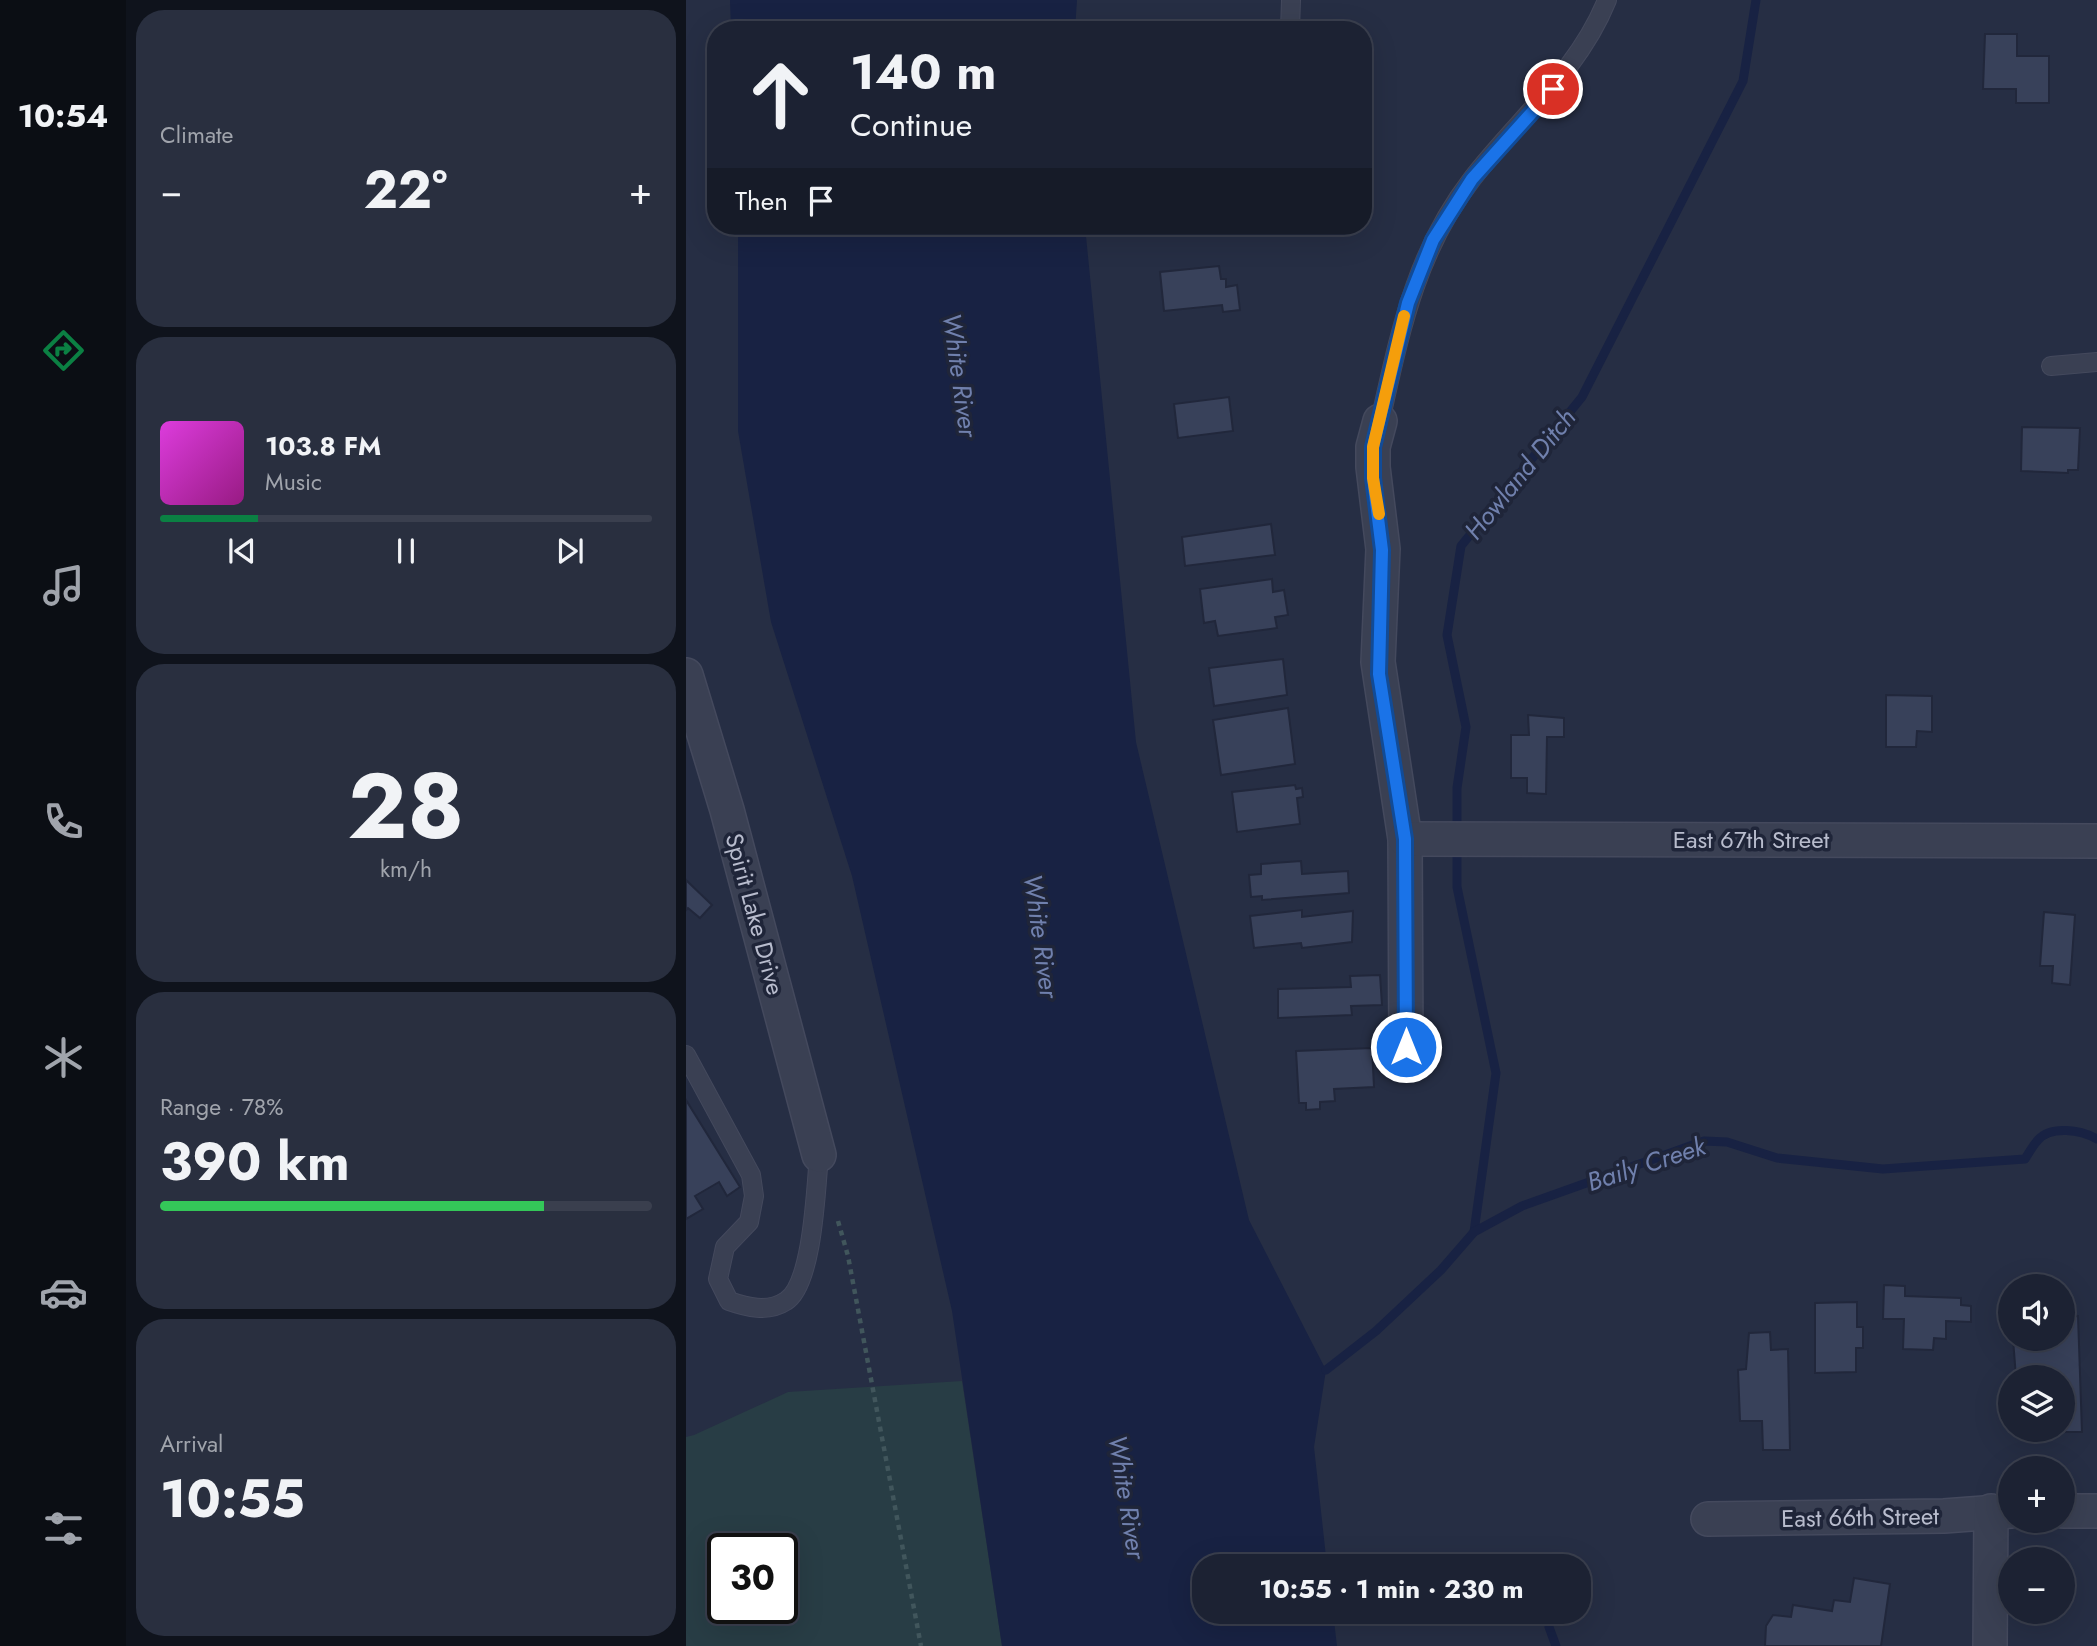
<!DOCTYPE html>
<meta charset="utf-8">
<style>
:root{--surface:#1c2233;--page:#292f3f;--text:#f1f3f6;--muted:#a0a4ac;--line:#3a3f4e;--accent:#0b8043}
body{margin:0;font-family:Jost,sans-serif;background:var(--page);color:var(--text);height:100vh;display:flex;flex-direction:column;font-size:26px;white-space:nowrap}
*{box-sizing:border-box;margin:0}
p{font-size:23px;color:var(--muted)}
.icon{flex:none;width:38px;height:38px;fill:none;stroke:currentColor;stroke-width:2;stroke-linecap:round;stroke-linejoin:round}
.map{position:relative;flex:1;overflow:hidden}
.drawer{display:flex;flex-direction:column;gap:10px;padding:10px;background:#0f131c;width:560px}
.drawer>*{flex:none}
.top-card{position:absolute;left:21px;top:21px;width:665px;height:214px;border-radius:28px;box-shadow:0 7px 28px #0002,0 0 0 2px var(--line);background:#1c2233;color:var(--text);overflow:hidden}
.buttons{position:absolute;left:1312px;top:1274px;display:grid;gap:14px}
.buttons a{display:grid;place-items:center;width:77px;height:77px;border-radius:50%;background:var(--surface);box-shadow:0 7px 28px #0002,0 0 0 2px var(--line);font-size:35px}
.speed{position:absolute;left:21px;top:1533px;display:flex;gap:14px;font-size:35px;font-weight:700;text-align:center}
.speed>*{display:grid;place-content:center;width:91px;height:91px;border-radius:50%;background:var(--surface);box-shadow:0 7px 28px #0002,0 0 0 2px var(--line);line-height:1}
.speed .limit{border:4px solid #111;border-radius:10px;background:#fff;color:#111}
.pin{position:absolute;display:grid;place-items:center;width:60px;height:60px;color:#fff;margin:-30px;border:4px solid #fff;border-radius:50%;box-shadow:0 2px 7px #0007}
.me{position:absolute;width:77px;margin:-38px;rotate:0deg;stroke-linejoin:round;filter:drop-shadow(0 0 5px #0008)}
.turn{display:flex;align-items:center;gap:24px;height:147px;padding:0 28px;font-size:32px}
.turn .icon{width:91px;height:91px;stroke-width:2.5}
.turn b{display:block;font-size:49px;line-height:60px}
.then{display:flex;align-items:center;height:66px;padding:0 28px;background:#0003;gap:14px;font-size:26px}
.big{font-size:52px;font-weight:700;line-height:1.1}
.drawer .card{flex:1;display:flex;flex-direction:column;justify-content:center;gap:10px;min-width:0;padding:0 24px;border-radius:28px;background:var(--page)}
.drawer .dial{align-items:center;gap:0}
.dial b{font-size:91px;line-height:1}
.song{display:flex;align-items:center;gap:21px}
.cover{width:84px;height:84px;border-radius:10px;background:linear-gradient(135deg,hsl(300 70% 55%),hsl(310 70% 35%))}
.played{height:7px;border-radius:4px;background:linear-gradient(90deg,var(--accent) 20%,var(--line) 20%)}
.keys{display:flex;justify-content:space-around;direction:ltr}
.heat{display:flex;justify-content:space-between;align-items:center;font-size:38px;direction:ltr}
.charge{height:10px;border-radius:5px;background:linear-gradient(90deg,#34c759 78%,var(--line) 0)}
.trip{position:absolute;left:506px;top:1554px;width:399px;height:70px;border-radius:28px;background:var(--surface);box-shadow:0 7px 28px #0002,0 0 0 2px var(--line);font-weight:700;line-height:70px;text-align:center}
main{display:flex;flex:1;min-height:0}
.menu{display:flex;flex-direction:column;width:126px;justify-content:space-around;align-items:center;background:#0b0e14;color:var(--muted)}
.menu .icon{width:49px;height:49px}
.menu .current{color:var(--accent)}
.menu b{font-size:32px;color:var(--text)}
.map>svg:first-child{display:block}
</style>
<main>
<nav class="menu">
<b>10:54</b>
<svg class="icon current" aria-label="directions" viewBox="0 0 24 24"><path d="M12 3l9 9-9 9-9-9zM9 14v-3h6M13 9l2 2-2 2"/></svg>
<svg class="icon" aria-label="music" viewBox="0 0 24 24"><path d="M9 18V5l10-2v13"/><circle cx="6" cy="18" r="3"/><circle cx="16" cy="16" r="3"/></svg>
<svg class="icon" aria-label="phone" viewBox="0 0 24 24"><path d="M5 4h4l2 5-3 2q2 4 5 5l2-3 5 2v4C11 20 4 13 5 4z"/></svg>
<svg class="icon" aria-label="climate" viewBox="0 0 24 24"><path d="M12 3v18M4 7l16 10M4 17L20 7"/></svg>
<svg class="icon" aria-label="car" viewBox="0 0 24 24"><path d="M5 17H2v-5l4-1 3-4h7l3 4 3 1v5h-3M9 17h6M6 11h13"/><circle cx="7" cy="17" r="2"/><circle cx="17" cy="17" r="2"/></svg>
<svg class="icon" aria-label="filters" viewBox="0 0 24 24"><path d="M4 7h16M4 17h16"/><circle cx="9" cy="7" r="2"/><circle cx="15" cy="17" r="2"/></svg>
</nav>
<section class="drawer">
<div class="card"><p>Climate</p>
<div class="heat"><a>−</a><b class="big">22°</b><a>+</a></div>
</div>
<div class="card">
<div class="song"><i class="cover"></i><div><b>103.8 FM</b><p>Music</p></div></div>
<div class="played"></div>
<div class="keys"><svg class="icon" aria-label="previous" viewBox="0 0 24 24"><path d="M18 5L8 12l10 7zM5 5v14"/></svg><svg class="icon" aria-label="pause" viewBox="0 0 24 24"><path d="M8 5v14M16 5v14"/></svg><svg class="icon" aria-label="next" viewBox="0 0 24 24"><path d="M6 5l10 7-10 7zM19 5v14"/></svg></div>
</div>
<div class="card dial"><b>28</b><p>km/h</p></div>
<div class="card"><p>Range · 78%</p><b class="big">390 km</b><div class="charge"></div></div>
<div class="card"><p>Arrival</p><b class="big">10:55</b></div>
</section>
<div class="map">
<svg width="1411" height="1646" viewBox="0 0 1411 1646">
<rect width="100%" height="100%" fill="#262e44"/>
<path fill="#283d45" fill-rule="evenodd" d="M276 1381 316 1646H0V1437L8 1435 102 1392ZM37 1549H96V1608H37Z"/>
<g fill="#182243">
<path d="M44 0H391L389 30H45Z"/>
<path d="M52 226H399L450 742 563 1220 640 1370 628 1447 641 1566H518V1612H647L651 1646H316L266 1311 166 876 85 622 52 431Z"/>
</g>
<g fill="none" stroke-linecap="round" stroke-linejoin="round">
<g stroke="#182243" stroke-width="9">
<path d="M771 832V788L780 727 761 635 775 546 896 397 1057 81 1070 0"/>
<path d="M771 846V887L810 1073 788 1232"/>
<path d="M640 1370 690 1331 755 1270 788 1232 836 1206 1018 1141 1041 1142 1091 1158 1197 1169 1339 1159C1343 1153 1347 1145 1352 1140 1365 1125 1395 1130 1411 1139"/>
<path d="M863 1627 870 1646"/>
</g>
</g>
<g fill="#38415a" stroke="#21273b" stroke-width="2">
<path d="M1299 34H1331V56H1363V103H1330V89H1297Z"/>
<path d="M533 266 535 279H540V287L551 285 554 310 537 312 536 305 478 311 474 272Z"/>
<path d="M543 397 547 431 492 438 488 404Z"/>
<path d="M1336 427 1394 428 1392 470H1382V473L1335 471Z"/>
<path d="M585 524 589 555 499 566 496 537Z"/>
<path d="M586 579 587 592 598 590 602 615 589 617 591 628 532 636 529 621 518 623 514 589Z"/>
<path d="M597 659 601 695 528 706 523 668Z"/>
<path d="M1200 695 1246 696V732L1231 731 1230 747H1200Z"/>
<path d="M602 708 609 764 535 775 527 720Z"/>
<path d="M842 715 878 718V737H861L860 794 841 793V778H825V735H843Z"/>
<path d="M609 785 610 789 616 788 617 797 611 798 614 824 551 832 546 792Z"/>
<path d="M615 861 616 874 662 871 663 893 576 900V896L565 897 563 875 575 874V864Z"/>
<path d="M0 880 26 905 14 918 2 908 0 910Z"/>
<path d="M616 910V917L667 911 666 942 616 948 615 943 568 948 564 916Z"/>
<path d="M1358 912 1389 915 1384 985 1366 983 1367 966H1354Z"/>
<path d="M694 975 696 1005 665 1006 666 1015 592 1018V989L665 987 664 976Z"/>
<path d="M686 1048 688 1087 648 1089 649 1101 634 1102V1109L620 1110V1103H613L610 1051Z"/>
<path d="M0 1100 54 1187 41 1196 33 1182 9 1196 17 1209 0 1219Z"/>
<path d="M1198 1285 1219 1286V1296L1275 1298V1305L1285 1306V1322L1260 1321V1339L1248 1338 1247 1350 1217 1349 1218 1319H1197Z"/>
<path d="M1171 1302V1327H1177V1348H1170V1372L1129 1373V1303Z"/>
<path d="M1392 1316 1396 1432H1368V1430H1377V1377H1330L1327 1339H1377V1317Z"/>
<path d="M1084 1332 1085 1350 1102 1349 1104 1450H1077L1076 1421H1054L1052 1370 1060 1369 1063 1333Z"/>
<path d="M1168 1578 1204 1584 1195 1646H1079L1080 1626 1087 1615 1105 1617 1107 1605 1146 1611 1148 1600 1164 1602Z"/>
</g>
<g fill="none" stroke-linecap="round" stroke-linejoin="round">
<g stroke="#44495d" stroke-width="20">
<g id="lane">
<path d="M604 30 605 0"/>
<path d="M1365 366 1411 362"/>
<path d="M694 421C714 333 729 253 786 179 832 119 892 72 921 0"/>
<path d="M0 1055 65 1175 68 1196 63 1222 39 1247 32 1279 43 1301C60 1307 82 1313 100 1301 127 1284 130 1187 133 1155"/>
</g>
</g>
<g stroke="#44495d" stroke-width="36">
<g id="street">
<path d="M694 421 687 447V467L697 549 692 662 719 839 720 1047"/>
<path d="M0 675 41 810 133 1155"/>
<path d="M719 839 1411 841"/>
<path d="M1377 1511H1411"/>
<path d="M1022 1519 1258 1516 1325 1511"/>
<path d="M1304 1646 1305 1511"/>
</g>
</g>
<path stroke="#41565c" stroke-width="4.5" stroke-dasharray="5 5" stroke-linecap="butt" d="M152 1221 162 1256 235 1646"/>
<use href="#lane" stroke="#3a4053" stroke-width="18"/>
<use href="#street" stroke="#3a4053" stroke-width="33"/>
</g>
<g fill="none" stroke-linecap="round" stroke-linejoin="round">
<g stroke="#114b97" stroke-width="18">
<path id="route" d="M720 1047 719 839 693 674 696 550 687 478V447L722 303 747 240 786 179 867 89"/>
</g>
<use href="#route" stroke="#1a73e8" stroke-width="12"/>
<path stroke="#f59e0b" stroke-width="12" d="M693 514 687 478V447L718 316"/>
</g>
<g text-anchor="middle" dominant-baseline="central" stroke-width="7" stroke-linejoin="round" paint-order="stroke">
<g font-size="24" fill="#b8bccd" stroke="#1f2539">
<text x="1065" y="839">East 67th Street</text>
<text transform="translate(69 914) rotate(75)">Spirit Lake Drive</text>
<text transform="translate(1174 1517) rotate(-1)">East 66th Street</text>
</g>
<g font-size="26" font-style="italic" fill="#7080ad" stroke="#1f2539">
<text transform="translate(274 375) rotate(82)">White River</text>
<text transform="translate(834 474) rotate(-51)">Howland Ditch</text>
<text transform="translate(355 936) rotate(82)">White River</text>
<text transform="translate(960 1164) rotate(-18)">Baily Creek</text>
<text transform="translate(441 1497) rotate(81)">White River</text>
</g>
</g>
</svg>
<div class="buttons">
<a><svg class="icon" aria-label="sound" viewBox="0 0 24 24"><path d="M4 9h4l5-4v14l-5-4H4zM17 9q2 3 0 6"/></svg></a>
<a><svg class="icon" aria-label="layers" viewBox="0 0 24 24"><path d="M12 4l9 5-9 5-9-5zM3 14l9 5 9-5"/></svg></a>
<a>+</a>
<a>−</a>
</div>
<div class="speed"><div class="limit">30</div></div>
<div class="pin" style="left:867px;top:89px;background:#d93025"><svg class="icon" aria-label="arrive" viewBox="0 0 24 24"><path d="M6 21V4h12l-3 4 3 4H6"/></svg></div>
<svg class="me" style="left:720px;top:1047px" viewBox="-20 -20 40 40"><circle r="17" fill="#1a73e8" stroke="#fff" stroke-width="3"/><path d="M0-11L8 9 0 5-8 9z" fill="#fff"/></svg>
<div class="trip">10:55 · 1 min · 230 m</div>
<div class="top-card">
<div class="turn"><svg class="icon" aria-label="ahead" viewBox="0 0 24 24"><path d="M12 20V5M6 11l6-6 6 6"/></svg><div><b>140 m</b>Continue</div></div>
<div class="then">Then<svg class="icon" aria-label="arrive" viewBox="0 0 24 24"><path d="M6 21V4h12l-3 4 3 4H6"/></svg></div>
</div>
</div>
</main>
